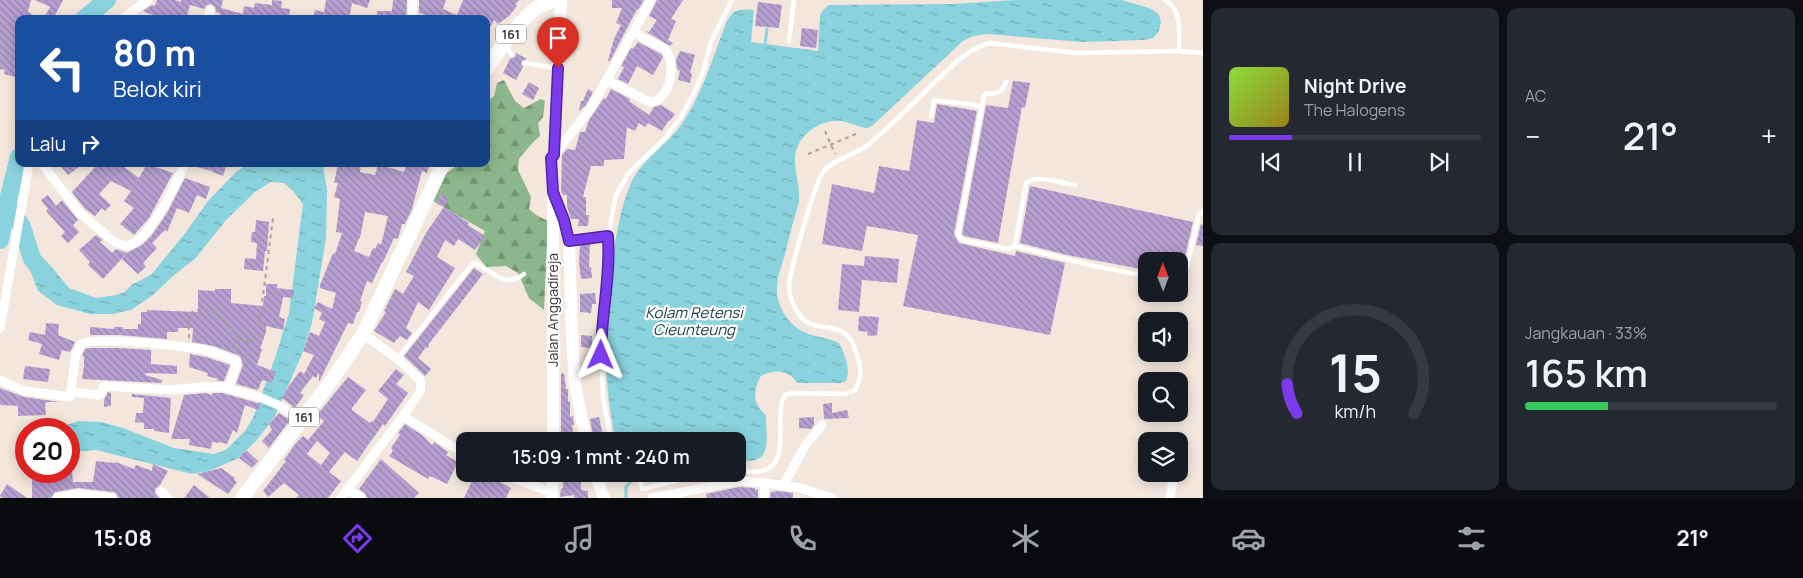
<!DOCTYPE html>
<html lang="id">
<meta charset="utf-8">
<style>
:root{--surface:#171b24;--page:#242831;--text:#f1f3f6;--muted:#9ea1a6;--line:#363941;--accent:#7c3aed}
body{margin:0;font-family:Manrope,sans-serif;background:var(--page);color:var(--text);height:100vh;display:flex;flex-direction:column;font-size:19px;white-space:nowrap}
*{box-sizing:border-box;margin:0}
p{font-size:16px;color:var(--muted)}
.icon{flex:none;width:28px;height:28px;fill:none;stroke:currentColor;stroke-width:2;stroke-linecap:round;stroke-linejoin:round}
.map{position:relative;flex:1;overflow:hidden}
.sheet{display:flex;flex-direction:column;gap:8px;padding:8px;background:#0d0f14;width:600px}
.sheet>*{flex:none}
.banner{position:absolute;left:15px;top:15px;width:475px;height:152px;border-radius:10px;box-shadow:0 2px 12px #0003;background:#1a4fa0;color:#fff;overflow:hidden}
.needle{width:32px;rotate:359deg}
.controls{position:absolute;left:1138px;top:252px;display:grid;gap:10px}
.controls a{display:grid;place-items:center;width:50px;height:50px;border-radius:10px;background:var(--surface);box-shadow:0 2px 12px #0003;font-size:25px}
.speed{position:absolute;left:15px;top:418px;display:flex;gap:10px;font-size:25px;font-weight:700;text-align:center}
.speed>*{display:grid;place-content:center;width:65px;height:65px;border-radius:50%;background:var(--surface);box-shadow:0 2px 12px #0003;line-height:1}
.speed .limit{border:8px solid #d22;background:#fff;color:#111}
.pin{position:absolute;display:grid;place-items:center;width:42px;height:42px;color:#fff;margin:-51px -21px;border-radius:50% 50% 50% 0;rotate:-45deg;box-shadow:0 0 5px #0007}
.pin .icon{rotate:45deg}
.me{position:absolute;width:55px;margin:-28px;rotate:1deg;stroke-linejoin:round;filter:drop-shadow(0 0 4px #0008)}
.turn{display:flex;align-items:center;gap:18px;height:105px;padding:0 15px;font-size:22px}
.turn .icon{width:65px;height:65px;stroke-width:2.5}
.turn b{display:block;font-size:35px;line-height:42px}
.then{display:flex;align-items:center;height:48px;padding:0 15px;background:#0003;gap:10px;font-size:19px}
.big{font-size:38px;font-weight:600;line-height:1.1}
.sheet .widget{flex:1;display:flex;flex-direction:column;justify-content:center;gap:8px;min-width:0;padding:0 18px;border-radius:10px;background:var(--page)}
.sheet .dial{align-items:center;gap:0}
.dial svg{height:130px;overflow:visible;fill:none;stroke:var(--line);stroke-width:7;stroke-linecap:round;text-anchor:middle}
.dial text{fill:var(--text);stroke:none}
.song{display:flex;align-items:center;gap:15px}
.cover{width:60px;height:60px;border-radius:8px;background:linear-gradient(135deg,hsl(90 70% 55%),hsl(50 70% 35%))}
.played{height:5px;border-radius:2px;background:linear-gradient(90deg,var(--accent) 25%,var(--line) 25%)}
.keys{display:flex;justify-content:space-around;direction:ltr}
.heat{display:flex;justify-content:space-between;align-items:center;font-size:28px;direction:ltr}
.charge{height:8px;border-radius:4px;background:linear-gradient(90deg,#34c759 33%,var(--line) 0)}
.sheet .tiles{flex:1;display:grid;gap:8px;grid-template-columns:repeat(2,1fr)}
.trip{position:absolute;left:456px;top:432px;width:290px;height:50px;border-radius:10px;background:var(--surface);box-shadow:0 2px 12px #0003;font-weight:600;line-height:50px;text-align:center}
.tab-bar{display:flex;height:80px;justify-content:space-around;align-items:center;background:#090b0e;color:var(--muted)}
.tab-bar .icon{width:35px;height:35px}
.tab-bar .current{color:var(--accent)}
.tab-bar b{font-size:22px;color:var(--text)}
main{display:flex;flex:1;min-height:0}
.map>svg:first-child{display:block}
</style>
<main>
<div class="map">
<svg width="1203" height="498" viewBox="0 0 1203 498">
<defs>
<pattern id="forest-firs" width="22" height="20" patternUnits="userSpaceOnUse" patternTransform="scale(1.25)"><rect width="22" height="20" fill="#8cb68c"/><path d="M5 1l3.5 6h-7zM16 11l3.5 6h-7z" fill="#739573"/></pattern>
<pattern id="water-ripples" width="26" height="14" patternUnits="userSpaceOnUse" patternTransform="scale(1.25)"><rect width="26" height="14" fill="#8ad2dd"/><path d="M2 4q2-2 4 0t4 0M15 11q2-2 4 0t4 0" fill="none" stroke="#72abb4"/></pattern>
<pattern id="building-back-hatch" width="6" height="6" patternUnits="userSpaceOnUse" patternTransform="scale(1.25)"><rect width="6" height="6" fill="#b6a0d1"/><path d="M-1 5l2 2M0 0l6 6M5-1l2 2" fill="none" stroke="#9583aa"/></pattern>
</defs>
<rect width="100%" height="100%" fill="#f3e7dd"/>
<path fill="url(#forest-firs)" d="M504 80 515 101 524 108 541 99 545 101 543 117 538 123 540 136C531 143 526 151 519 159L518 170 531 197 529 209 536 215 548 221 544 310 529 298 518 273 506 266 486 267 476 254 485 231 433 201 444 175 459 164H486V103L494 96 497 83Z"/>
<g fill="url(#water-ripples)">
<path d="M1015 0H1122L1152 9 1159 15 1161 22 1159 31 1153 38 1144 40 1082 42 987 34 973 36 963 41 872 126 867 128C858 127 850 122 841 121 817 119 793 139 795 163 796 176 800 188 799 202 794 219 789 236 785 254 782 265 777 276 777 288 776 303 786 322 800 330 813 338 826 336 839 343 845 355 851 369 846 381L840 383H797C788 369 775 369 761 376 752 391 753 404 766 415 766 441 774 465 738 461V441H616C602 380 604 326 612 264 616 237 620 208 631 183 641 161 663 148 678 129 702 98 713 55 728 19 735 8 742 9 754 10L751 42 818 51 820 16 823 10 829 5 952 4Z"/>
<path d="M247 164H323L327 190 326 238 312 323 302 354 275 416 257 440 237 459 208 471 192 474 96 450 69 452V429H54L79 421 101 422 123 428 174 448 214 454 224 451 229 447 245 431 253 418 275 358 289 313 303 204 293 191 284 183 271 182 255 192 226 220 195 259 174 275 153 295 131 310 113 314H90L57 305 38 291 28 265 34 254 37 253 50 265 69 288 96 298 116 295 125 292 131 285 151 275 186 232 208 201 236 172Z"/>
</g>
<g fill="none" stroke-linecap="round" stroke-linejoin="round">
<g stroke="#8ad2dd" stroke-width="3">
<path d="M765 44 767 29"/>
<path d="M626 498V487L637 474"/>
</g>
<g stroke="#8ad2dd" stroke-width="18">
<path d="M84 19 107 0"/>
<path d="M7 204 22 227 32 259 47 276"/>
<path d="M0 240 7 204 19 157"/>
</g>
</g>
<g fill="url(#building-back-hatch)" fill-rule="evenodd">
<path d="M0 0H31L28 12 39 19H19V78L4 74 5 70 0 69Z"/>
<path d="M35 0H63L53 19 45 16 50 7Z"/>
<path d="M157 0H175L181 2V0H223L221 8 243 14 244 6 254 8 255 3 272 5V0L282 1 281 8 290 9 289 19H228L219 16 220 13 216 12 215 7 211 4 207 5 204 9 190 5 186 19 168 15 167 19H162L143 11 152 5 155 6Z"/>
<path d="M326 0H370L367 8 352 3 349 19H313L315 10 324 12Z"/>
<path d="M393 0H407L406 19H377V11H392Z"/>
<path d="M419 0H446L443 9 457 15 463 0H519L515 5 517 6 509 16 498 24 494 20 486 35V19H441L419 13Z"/>
<path d="M612 0H644L638 10 637 9 610 61H608L614 39 621 25 616 23 622 8H612Z"/>
<path d="M657 0H683L671 19 676 21 668 40 673 43 670 46 645 31 649 32 657 20 649 16Z"/>
<path d="M758 2 782 5 779 28 755 26Z"/>
<path d="M802 28 818 30 816 48 800 46Z"/>
<path d="M638 42 661 54 663 57 653 75 637 66 628 84 618 79 624 67 621 66 631 48 633 49Z"/>
<path d="M680 51 695 55 690 73 692 74 690 83 678 80 680 71 677 69 676 60Z"/>
<path d="M516 53 527 59 522 61 521 64 523 67 516 80 503 73 510 59 515 57Z"/>
<path d="M1013 81 1030 83 1025 108 1022 107 998 243 964 236 962 234 986 105 1008 108Z"/>
<path d="M529 82 539 88 533 100 522 94Z"/>
<path d="M588 89 593 92 586 105 579 111 581 101H583Z"/>
<path d="M611 89 630 99 629 101 649 115 654 107 661 105 675 114 670 121 669 120 662 131 648 123 645 127 639 123 635 131 627 127 624 159 604 160V166H591L583 197H586V215H589L588 226H578L579 219H571L567 206V195H563L561 192 562 155 567 149 575 150 580 132H585L589 120 604 98 606 99Z"/>
<path d="M937 104 977 111 954 234 959 243 1015 256 1016 251 1065 263 1050 335 903 306 918 235 867 226 862 251 822 244 832 184 874 193 879 166 909 171 917 120 934 123Z"/>
<path d="M59 164H83L68 175Z"/>
<path d="M98 164H120L139 178 147 164 173 173 149 218 134 235 120 224 134 208 124 201 131 191 111 181 99 194 111 205 105 211 102 208 95 216 85 209 72 192Z"/>
<path d="M196 164H227L223 176 212 172V171L196 167Z"/>
<path d="M338 164H361L360 172 375 175 378 164 404 172 406 166H403L404 164H430L427 173 422 171 412 209 405 224H402L398 239 394 238 383 262H382L372 283 367 281 360 301 362 302 359 312H357L353 324 348 323 319 382V373L316 378 313 376 300 393 304 395 295 408 298 410 282 398 289 386 300 371 304 374 314 355 303 351 310 332 319 336 325 322 319 319 322 313 314 308 318 302 332 309 336 293 320 288V285L333 253 335 254 342 233 336 232 340 199 334 197 338 183H334ZM365 212 388 216 381 245 378 243 375 249 373 248 369 257 354 251 359 238H360Z"/>
<path d="M185 178 210 187 206 199 197 195 189 213 177 208 167 232 165 230 152 243 157 248 143 263 146 267 138 274 122 259 128 252 142 245 152 235 167 213Z"/>
<path d="M1030 186 1193 222 1184 261H1146V270L1067 255 1020 243Z"/>
<path d="M441 194 448 197 445 207 437 204Z"/>
<path d="M48 195 56 206 62 200 78 220 73 225 79 232 68 243 61 236 65 232 46 211 48 209 41 200Z"/>
<path d="M444 207 469 223 468 225 485 236 475 250 458 239 454 246 445 240 437 257 455 268 429 310 418 302 406 328 412 333 407 340 400 336 394 343 374 331 386 312 384 311 395 289 403 294 414 276 406 272 426 233Z"/>
<path d="M256 220 269 222 267 251H265L263 271 244 269 245 258 256 259 257 243 251 242 252 232H255Z"/>
<path d="M1201 224 1203 225V246L1196 245Z"/>
<path d="M96 235 103 240 100 242 112 253 116 249 127 253 103 279 88 265 90 262 79 250Z"/>
<path d="M583 243 590 244 589 268 591 267 592 278 581 279 579 263 580 244Z"/>
<path d="M865 256 899 259 897 283 862 280 859 312 838 310 842 264 864 266Z"/>
<path d="M474 268 483 274 428 345 429 346 428 348 426 347 418 358 431 369 425 376 404 356Z"/>
<path d="M266 284H277V288L294 290 293 298 283 297 279 317 285 319 283 330 266 326V332L260 349H262L257 365 276 372 272 383 262 380 258 390 236 384 243 365 240 356 214 346 192 342 193 328H178V332H167V339L119 335H90V327L114 329V327H123V329H138V324H141V312H147V310L198 312V290L215 291V289H231V303L263 306 264 296H266Z"/>
<path d="M595 293 596 304H592L591 313 580 312V294Z"/>
<path d="M859 316 879 317 877 335 871 336 867 335 868 332 858 331Z"/>
<path d="M46 323 59 324 58 335 75 342 70 352 62 350 59 360 39 354 42 344 28 340 30 332 45 335Z"/>
<path d="M581 335 592 336V348L581 347Z"/>
<path d="M90 348H118L151 350V364L177 366V374L146 373 145 375 162 380V383L82 379 84 366V356H82L85 349Z"/>
<path d="M190 354 206 357 230 365 224 381H217L218 379 207 376 208 373 189 367Z"/>
<path d="M25 366 50 369 48 382 23 379Z"/>
<path d="M396 369 404 375 396 384 408 393 385 426 383 424 357 461 345 452 340 458 329 472 341 481 328 498H296L299 495 284 483 268 497 263 491 286 461 284 460 296 443 303 436 308 440 324 421 317 415 348 377 366 390 352 408V410L370 423 372 421 373 422 388 399 378 391ZM317 441 330 453 321 465 307 454Z"/>
<path d="M564 373 566 389H568V402H570V417L573 416V419L574 425H572L574 441H561V374Z"/>
<path d="M0 388 24 397 60 402H47V403H45L46 415 18 416V406L0 405Z"/>
<path d="M108 392 111 393V406L104 407V400Z"/>
<path d="M205 393 212 395 213 393H222L261 404 258 410 245 405 237 433 233 430 227 444 219 442V443L212 442 211 449 189 445 190 439H171L184 395Z"/>
<path d="M132 394 171 398 169 433 154 431V429H144V423L135 422 136 413H143L144 398 132 397Z"/>
<path d="M832 403V413L847 410 849 418 824 419 823 404Z"/>
<path d="M279 413 290 420 269 448 262 441 272 430 269 424Z"/>
<path d="M599 417 604 441H594L590 419Z"/>
<path d="M814 417V425L811 429 799 428V418Z"/>
<path d="M405 424 422 435 432 445 434 442 448 452 446 455 458 462 447 484 430 476 428 479 389 456 393 451 391 448 400 435 398 433Z"/>
<path d="M246 450 258 461 252 468 239 458Z"/>
<path d="M381 459 419 493 414 498H367L365 493 359 489Z"/>
<path d="M96 461 115 463 116 462 134 469 136 465 152 471 153 464 168 471 160 485 155 489V493L159 498H118L116 493 113 492 78 488 55 492 51 498H32V471H72L73 482H93Z"/>
<path d="M221 468 235 478 234 480 237 482 228 494 197 474Z"/>
<path d="M465 474H493L490 477 511 488 506 498H464L473 479Z"/>
<path d="M563 474H581V490L588 491V498H574V495L560 497 561 489 563 488Z"/>
<path d="M7 484 27 498H4L0 496Z"/>
<path d="M194 485 210 498H184Z"/>
<path d="M739 487 755 488V490L758 489V498H707L706 494Z"/>
<path d="M779 491 793 493V498H770L771 492Z"/>
</g>
<g fill="none" stroke-linecap="round" stroke-linejoin="round">
<g stroke="#a9a199" stroke-width="2" stroke-dasharray="4 4" stroke-linecap="butt">
<path d="M825 131 835 154"/>
<path d="M808 154 856 134"/>
<path d="M189 338C189 331 187 319 191 314 193 310 197 310 201 310 223 312 228 325 240 340"/>
<path d="M236 350 240 340 250 342 253 340 261 311 273 218"/>
</g>
<g stroke="#fff" stroke-width="4.5">
<path d="M1165 0C1183 11 1179 33 1179 51"/>
<path d="M789 41 794 0"/>
<path d="M506 46 512 55"/>
<path d="M525 63 556 68"/>
<path d="M1006 82 1001 91 993 94 986 93 984 96 958 235 962 240 1008 249 1015 246 1094 266 1146 276"/>
<path d="M931 116 934 100 982 106"/>
<path d="M570 241 608 236"/>
<path d="M1015 246 1026 183C1037 174 1061 183 1075 185"/>
<path d="M1179 283 1183 284 1199 214 1203 212"/>
<path d="M398 358 473 263C491 267 503 291 524 274"/>
<path d="M611 441 603 397 601 338 610 257 608 236 616 195 629 173 666 137 680 118 693 95 703 72 711 42 732 0"/>
<path d="M738 471C745 471 754 473 761 471 794 465 772 414 785 395L793 393 845 394 855 390C861 378 862 370 858 358 856 350 852 339 846 334 835 324 813 331 801 317 794 308 789 296 789 285 790 271 815 183 823 172 831 161 856 154 868 145 898 120 925 91 954 64 965 54 975 47 990 43L1076 53 1179 51 1203 53"/>
<path d="M632 474 641 483 642 489 704 474"/>
</g>
<g stroke="#fff" stroke-width="9">
<path d="M122 19 148 0"/>
<path d="M209 19 210 10"/>
<path d="M412 19 413 0"/>
<path d="M608 81 650 102C671 101 677 63 665 49L634 33"/>
<path d="M554 155 591 108 651 0"/>
<path d="M42 164 80 213 112 240 117 243 129 246C154 234 173 188 185 164"/>
<path d="M0 328 29 164"/>
<path d="M0 380 25 391 70 397 76 354 81 344C92 336 181 346 199 349 211 351 223 356 235 360L237 363 228 389"/>
<path d="M72 392 98 395 101 394 103 387 105 386 170 390 201 387H223L262 398 278 405 302 420"/>
<path d="M403 416 465 454"/>
<path d="M503 474 553 493"/>
<path d="M783 486 805 446 822 425"/>
<path d="M347 489 361 498"/>
<path d="M161 491 168 498"/>
<path d="M57 498 78 494 112 498"/>
<path d="M341 498 403 416 420 392 421 386 420 380 398 359 363 334"/>
<path d="M652 498 739 481 765 483 800 488 832 498"/>
<path d="M764 498 765 483"/>
<path d="M1170 498 1174 474"/>
</g>
<g stroke="#fff" stroke-width="12">
<path d="M555 197 563 219 569 241 572 335 575 384 586 441"/>
<path d="M553 441V192L551 158 554 155 561 0"/>
<path d="M595 474 604 498"/>
<path d="M552 498 553 474"/>
</g>
<g stroke="#fff" stroke-width="14">
<path d="M486 70C497 52 524 12 544 4 547 2 551 2 555 0"/>
<path d="M242 498 332 380 363 334 443 164"/>
</g>
</g>
<g fill="none" stroke-linecap="round" stroke-linejoin="round">
<g stroke="#51269a" stroke-width="12">
<path id="route" d="M558 68 554 155 551 158 553 192 564 220 569 241 608 236C611 276 601 315 601 355"/>
</g>
<use href="#route" stroke="#7c3aed" stroke-width="9"/>
</g>
<g text-anchor="middle" dominant-baseline="central" stroke-width="4.5" stroke-linejoin="round" paint-order="stroke">
<g fill="#fff" stroke="#757270" stroke-width="1">
<rect x="496" y="24.5" width="30" height="19" rx="4"/>
<rect x="289" y="407.5" width="30" height="19" rx="4"/>
</g>
<g font-size="12" font-weight="bold" fill="#3a3632">
<text x="511" y="34">161</text>
<text x="304" y="417">161</text>
</g>
<g font-size="14" fill="#3a3632" stroke="#fff">
<text transform="translate(552 310) rotate(-90)">Jalan Anggadireja</text>
</g>
<g font-size="15" font-style="italic" fill="#183b40" stroke="#fff">
<text x="694" y="312">Kolam Retensi<tspan x="694" dy="17">Cieunteung</tspan></text>
</g>
</g>
</svg>
<div class="controls">
<a><svg class="needle" viewBox="-14 -14 28 28"><path d="M0-13l5 13h-10z" fill="#e53935"/><path d="M0 13l5-13h-10z" fill="#9ea1a6"/></svg></a>
<a><svg class="icon" aria-label="sound" viewBox="0 0 24 24"><path d="M4 9h4l5-4v14l-5-4H4zM17 9q2 3 0 6"/></svg></a>
<a><svg class="icon" aria-label="search" viewBox="0 0 24 24"><circle cx="10" cy="10" r="6"/><path d="M15 15l6 6"/></svg></a>
<a><svg class="icon" aria-label="layers" viewBox="0 0 24 24"><path d="M12 4l9 5-9 5-9-5zM3 14l9 5 9-5"/></svg></a>
</div>
<div class="speed"><div class="limit">20</div></div>
<div class="pin" style="left:558px;top:68px;background:#d93025"><svg class="icon" aria-label="arrive" viewBox="0 0 24 24"><path d="M6 21V4h12l-3 4 3 4H6"/></svg></div>
<svg class="me" style="left:601px;top:355px" viewBox="-20 -20 40 40"><path d="M0-17L14 15 0 8-14 15z" fill="#7c3aed" stroke="#fff" stroke-width="4"/></svg>
<div class="trip">15:09 · 1 mnt · 240 m</div>
<div class="banner">
<div class="turn"><svg class="icon" aria-label="left" viewBox="0 0 24 24"><path d="M17 20v-9H6M10 6l-5 5 5 5"/></svg><div><b>80 m</b>Belok kiri</div></div>
<div class="then">Lalu<svg class="icon" aria-label="right" viewBox="0 0 24 24"><path d="M7 20v-9h11M14 6l5 5-5 5"/></svg></div>
</div>
</div>
<section class="sheet">
<div class="tiles">
<div class="widget">
<div class="song"><i class="cover"></i><div><b>Night Drive</b><p>The Halogens</p></div></div>
<div class="played"></div>
<div class="keys"><svg class="icon" aria-label="previous" viewBox="0 0 24 24"><path d="M18 5L8 12l10 7zM5 5v14"/></svg><svg class="icon" aria-label="pause" viewBox="0 0 24 24"><path d="M8 5v14M16 5v14"/></svg><svg class="icon" aria-label="next" viewBox="0 0 24 24"><path d="M6 5l10 7-10 7zM19 5v14"/></svg></div>
</div>
<div class="widget"><p>AC</p>
<div class="heat"><a>−</a><b class="big">21°</b><a>+</a></div>
</div>
<div class="widget dial"><svg viewBox="0 0 100 80">
<path d="M14 69A42 42 0 1 1 86 69"/>
<path d="M14 69A42 42 0 0 1 8 51" stroke="#7c3aed"/>
<text x="50" y="56" font-size="32" font-weight="700">15</text>
<text x="50" y="72" font-size="11">km/h</text>
</svg></div>
<div class="widget"><p>Jangkauan · 33%</p><b class="big">165 km</b><div class="charge"></div></div>
</div>
</section>
</main>
<nav class="tab-bar">
<b>15:08</b>
<svg class="icon current" aria-label="directions" viewBox="0 0 24 24"><path d="M12 3l9 9-9 9-9-9zM9 14v-3h6M13 9l2 2-2 2"/></svg>
<svg class="icon" aria-label="music" viewBox="0 0 24 24"><path d="M9 18V5l10-2v13"/><circle cx="6" cy="18" r="3"/><circle cx="16" cy="16" r="3"/></svg>
<svg class="icon" aria-label="phone" viewBox="0 0 24 24"><path d="M5 4h4l2 5-3 2q2 4 5 5l2-3 5 2v4C11 20 4 13 5 4z"/></svg>
<svg class="icon" aria-label="climate" viewBox="0 0 24 24"><path d="M12 3v18M4 7l16 10M4 17L20 7"/></svg>
<svg class="icon" aria-label="car" viewBox="0 0 24 24"><path d="M5 17H2v-5l4-1 3-4h7l3 4 3 1v5h-3M9 17h6M6 11h13"/><circle cx="7" cy="17" r="2"/><circle cx="17" cy="17" r="2"/></svg>
<svg class="icon" aria-label="filters" viewBox="0 0 24 24"><path d="M4 7h16M4 17h16"/><circle cx="9" cy="7" r="2"/><circle cx="15" cy="17" r="2"/></svg>
<b>21°</b>
</nav>
